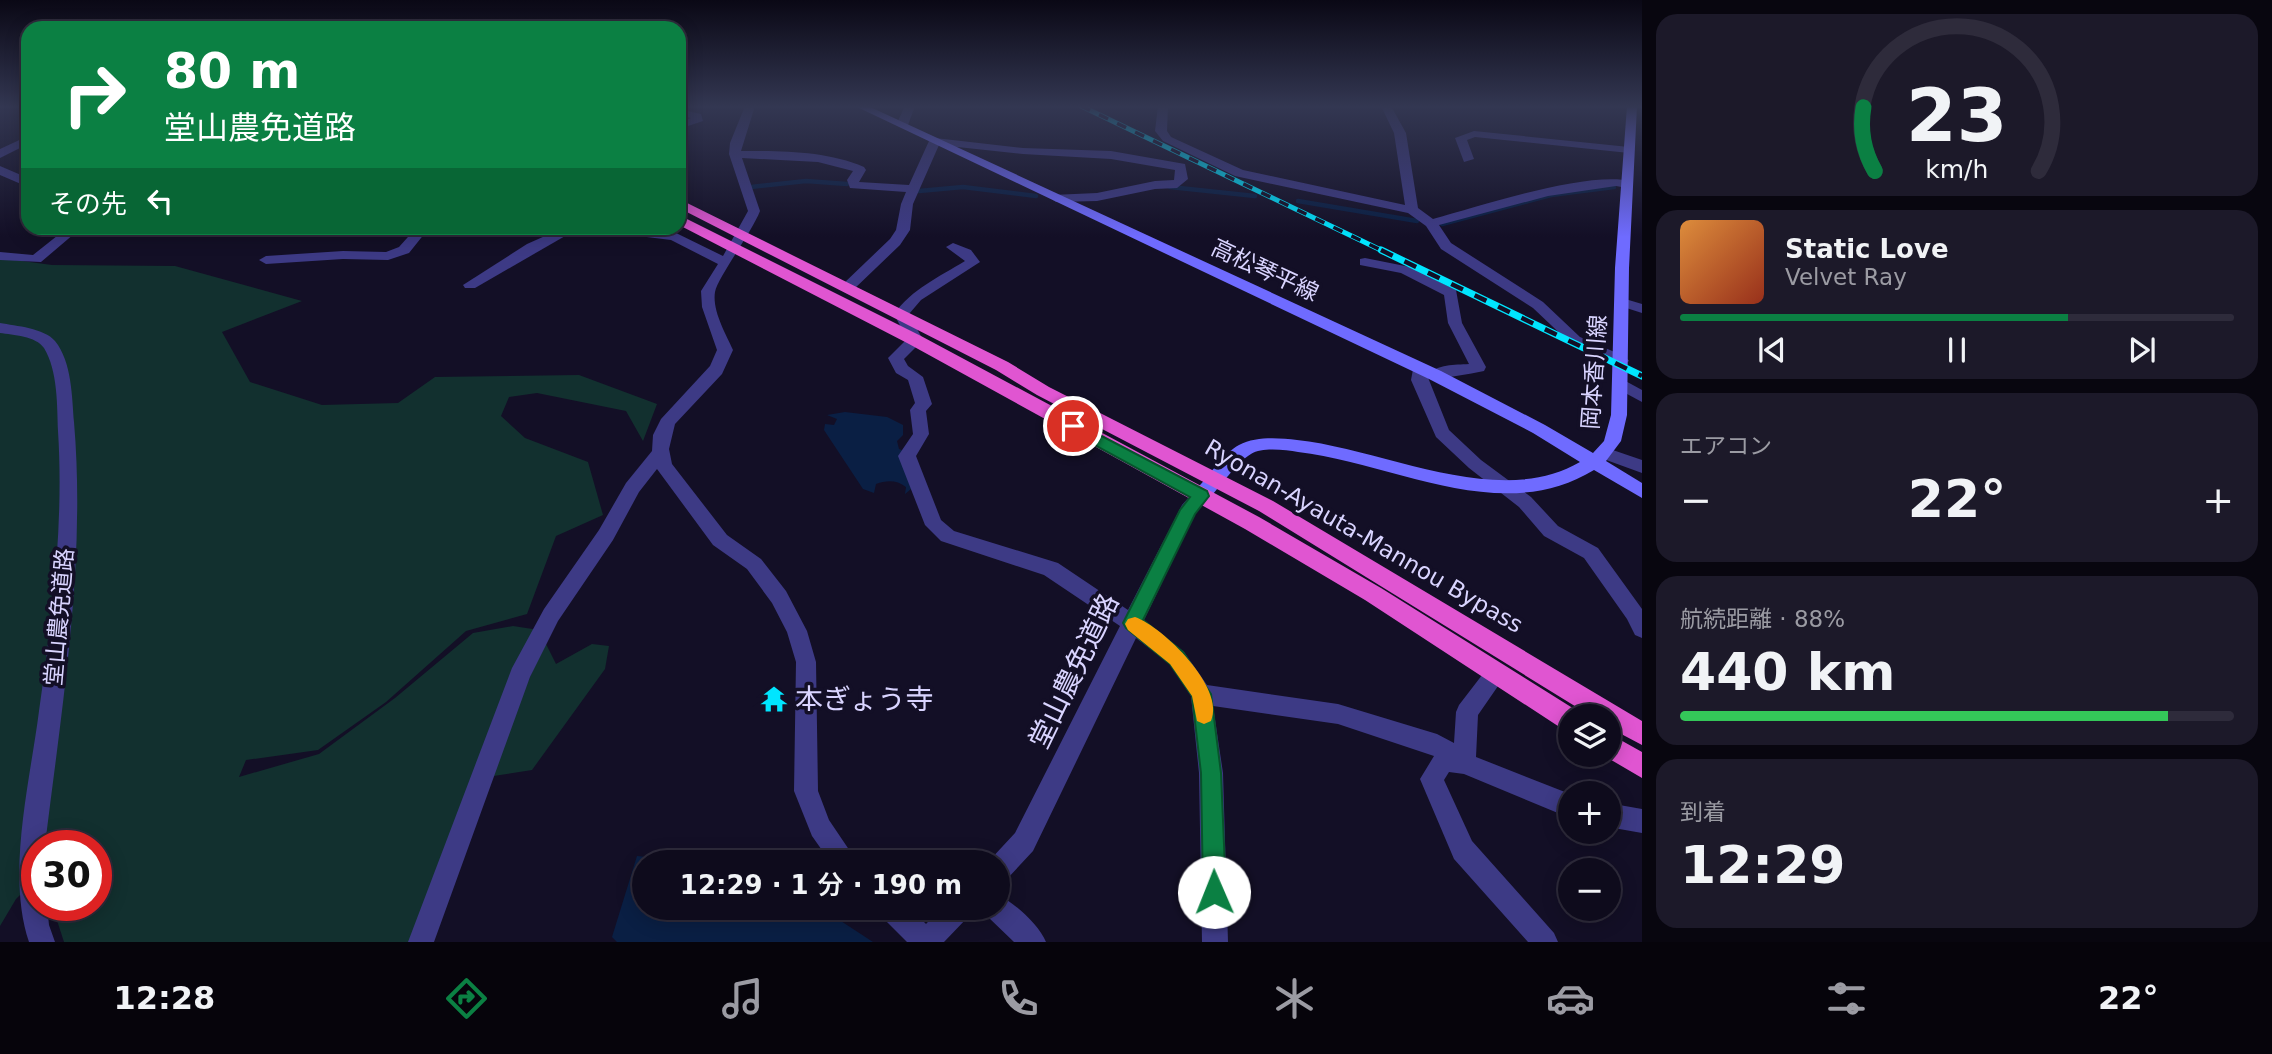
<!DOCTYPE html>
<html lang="ja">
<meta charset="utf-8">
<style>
:root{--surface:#0e0b1c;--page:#1c1929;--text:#f1f3f6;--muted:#9b9ba3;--line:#2e2b3b;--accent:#0b8043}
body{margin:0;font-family:"DejaVu Sans","Noto Sans JP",sans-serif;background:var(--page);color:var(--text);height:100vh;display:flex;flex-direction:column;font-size:26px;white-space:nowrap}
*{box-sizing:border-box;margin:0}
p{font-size:23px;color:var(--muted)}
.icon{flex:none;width:38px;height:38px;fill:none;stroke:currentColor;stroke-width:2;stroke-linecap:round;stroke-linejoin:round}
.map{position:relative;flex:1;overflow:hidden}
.sheet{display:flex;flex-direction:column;gap:14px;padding:14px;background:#08060f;width:630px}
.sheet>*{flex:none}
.hud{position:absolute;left:21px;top:21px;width:665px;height:214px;border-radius:21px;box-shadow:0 4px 18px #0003,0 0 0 2px var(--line);background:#0b8043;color:#fff;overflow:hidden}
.buttons{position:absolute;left:1558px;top:704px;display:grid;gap:14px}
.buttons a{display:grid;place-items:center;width:63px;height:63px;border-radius:50%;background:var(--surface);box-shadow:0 4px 18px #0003,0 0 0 2px var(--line);font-size:35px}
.speed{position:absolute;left:21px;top:830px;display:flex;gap:14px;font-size:35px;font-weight:700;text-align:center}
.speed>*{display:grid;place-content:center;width:91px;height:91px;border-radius:50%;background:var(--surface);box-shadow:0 4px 18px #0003,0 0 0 2px var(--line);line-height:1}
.speed .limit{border:10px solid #d22;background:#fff;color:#111}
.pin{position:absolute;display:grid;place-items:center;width:60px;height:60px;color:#fff;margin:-30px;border:4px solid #fff;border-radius:50%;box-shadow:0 2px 7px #0007}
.me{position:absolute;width:77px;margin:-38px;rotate:359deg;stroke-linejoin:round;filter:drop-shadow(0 0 5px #0008)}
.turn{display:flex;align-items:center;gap:24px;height:147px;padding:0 28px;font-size:32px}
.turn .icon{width:91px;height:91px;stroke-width:2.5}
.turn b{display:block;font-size:49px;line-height:60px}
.then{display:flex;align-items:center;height:66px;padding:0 28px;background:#0003;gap:14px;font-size:26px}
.big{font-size:52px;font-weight:600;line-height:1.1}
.sheet .tile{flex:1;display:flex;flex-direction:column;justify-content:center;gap:10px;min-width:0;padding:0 24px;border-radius:21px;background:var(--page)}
.sheet .dial{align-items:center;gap:0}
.dial svg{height:182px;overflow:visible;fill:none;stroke:var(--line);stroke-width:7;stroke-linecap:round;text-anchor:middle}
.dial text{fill:var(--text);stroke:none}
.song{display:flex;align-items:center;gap:21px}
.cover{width:84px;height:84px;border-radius:10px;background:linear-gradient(135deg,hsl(30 70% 55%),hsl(10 70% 35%))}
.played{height:7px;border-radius:4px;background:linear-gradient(90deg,var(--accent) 70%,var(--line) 70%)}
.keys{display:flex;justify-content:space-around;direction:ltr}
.heat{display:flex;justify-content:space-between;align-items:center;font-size:38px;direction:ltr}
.charge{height:10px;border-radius:5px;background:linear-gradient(90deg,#34c759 88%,var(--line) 0)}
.trip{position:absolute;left:632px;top:850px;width:378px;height:70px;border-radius:35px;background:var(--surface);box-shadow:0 4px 18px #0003,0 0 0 2px var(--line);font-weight:600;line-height:70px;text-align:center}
.dock{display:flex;height:112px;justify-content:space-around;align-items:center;background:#06040b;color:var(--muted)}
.dock .icon{width:49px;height:49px}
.dock .selected{color:var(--accent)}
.dock b{font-size:32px;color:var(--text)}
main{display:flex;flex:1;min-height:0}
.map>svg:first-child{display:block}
</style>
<main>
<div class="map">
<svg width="1642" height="942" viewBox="0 0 1642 942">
<rect width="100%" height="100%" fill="#130f26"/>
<g fill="#12302f">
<path d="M0 258 52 265 175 266 302 301 222 332 250 382 322 405 398 403 435 377 579 375 657 404 643 441 626 411 537 393 509 397 501 416 525 438 588 462 603 515 556 536 527 614 466 631 386 702 318 750 246 760 239 777 319 754 395 698 473 633 513 626 539 630 409 942H64L52 905H96V859L107 863 84 832 70 845H37V878L16 899 0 926Z"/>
<path d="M545 642 556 664 592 644 609 646 605 669 532 770 487 777Z"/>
</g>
<g fill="#0a1f44">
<path d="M845 412 887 417 903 425V435L897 441 899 449 904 451 911 489 905 494 906 487C897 480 887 480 876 484L874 493 863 489 824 430 825 424 834 425 837 419 827 415Z"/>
<path d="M637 856 705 863H644V908H821L873 942H617L612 937Z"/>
</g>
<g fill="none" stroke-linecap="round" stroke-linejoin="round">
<g stroke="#0a1f44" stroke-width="4.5">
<path d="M751 187 806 181 847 184"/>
<path d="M1170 187 1255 196"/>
<path d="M919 191 963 187 1036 196"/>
<path d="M1298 201 1417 221"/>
<path d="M1442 224 1551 195 1614 187"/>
</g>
<g fill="#3d3a85" fill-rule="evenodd">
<path d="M745 106H755L741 151C782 151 827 151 864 167L866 170 859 182 909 185 929 141 935 138 1023 148 1111 151 1185 164 1188 179 1177 188 1155 189 1097 201 1056 202 1050 198 1052 195 1097 193 1155 181 1174 180 1175 170 1111 159 1023 154 939 145 913 204 910 230 900 245 852 291 847 292 840 288 842 285 890 239 896 230 901 204 906 192 850 188 847 180 853 171 818 162 742 158 760 211C752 232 718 277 715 292 712 311 726 334 733 350L722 374 675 424 669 449 672 464 727 535 761 559 786 591 807 631 816 662 818 791 829 820 858 863H831L812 836 794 791 796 662 787 632 772 603 747 569 713 545 657 469 639 492 613 540 558 621 530 677 434 942H408L512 668 544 609 599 530 626 483 652 451 653 435 661 419 710 366 717 350 702 307 701 291 718 264 671 240 606 232 599 228H635L674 232 723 256 748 211 729 154 730 143Z"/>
<path d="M905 106H915L908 125 902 128 896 125Z"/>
<path d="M1158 106H1168L1167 131 1171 137 1243 170 1405 205 1394 133 1381 106H1391L1406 133 1418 208 1433 219C1481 206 1585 171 1631 181L1633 184 1627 188 1616 186 1548 196 1439 225 1451 243 1543 302 1580 337 1626 357 1629 361 1621 366 1616 365 1570 343 1533 308 1441 249 1426 226 1408 213 1235 176 1163 141 1155 131Z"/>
<path d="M679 109 701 114 703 121 679 129V123L691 118 679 115Z"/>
<path d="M1474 131 1629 147 1635 150 1629 153 1475 137 1467 140 1474 159 1464 162 1455 138Z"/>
<path d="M28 136V144L0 158V149Z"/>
<path d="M0 166 28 178V187L0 175Z"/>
<path d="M67 228H81L41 262 0 260V252L33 255Z"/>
<path d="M416 228H429L409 253 388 260 343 259 266 264 259 260 266 256 343 251 386 252 399 247Z"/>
<path d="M563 228H579L475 288H465L463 285 527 244Z"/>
<path d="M953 243 971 250 980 262 921 300 909 314 923 340 904 359 908 366 923 377 932 404 926 411 929 434 916 456 941 520 954 531 1058 563 1128 610 1182 505C1190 497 1195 487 1207 491L1210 496 1195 514 1144 620 1184 652 1207 685 1338 704 1437 734 1454 743 1456 712 1459 705 1489 666 1496 664 1503 666 1507 673 1478 715 1476 757 1570 794V818L1464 774 1449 772 1444 780 1472 841 1554 933 1558 942H1528L1454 859 1420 779 1434 756 1338 724 1213 706 1223 773 1228 942H1202L1199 773 1191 696 1170 664 1136 638 1033 851 1007 879 998 882V863L989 861 1015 833 1120 626 1044 575 941 541 925 525 898 456 913 434 910 410 915 403 908 380 896 373 888 358 907 339 894 314C912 289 939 277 965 261L946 247Z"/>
<path d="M1365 258 1410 267 1456 290 1462 323 1486 367 1484 371C1467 375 1451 376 1435 380L1427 375 1449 430 1481 460 1531 497 1558 526 1598 548 1642 609V638L1635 635 1627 619 1584 558 1544 536 1519 507 1469 468 1436 437 1411 380 1414 364H1426L1427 375C1438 364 1454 365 1469 364L1448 323 1444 295 1401 273 1360 265V259Z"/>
<path d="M1622 298 1642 304V313L1617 305 1615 302Z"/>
<path d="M0 323C16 326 44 328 55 341 72 362 72 397 74 422 86 563 62 706 45 845H37V905H47L49 925 55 942H29C6 874 30 782 39 711 52 619 64 524 58 431 57 406 58 371 44 348 36 336 13 335 0 333Z"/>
<path d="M1620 378 1642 390V402L1614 387 1612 383Z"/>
<path d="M1604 447 1642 460V473L1598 457 1595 453 1598 449Z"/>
<path d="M1608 803 1642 809V833L1608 827Z"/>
<path d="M998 895C1015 903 1039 925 1046 942H1014L988 917 984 908H998Z"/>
<path d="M878 908H910L926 924 941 908H972L968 917 944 942H907L882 917Z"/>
</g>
<path fill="#6f6bff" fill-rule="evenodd" d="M855 106H868L1441 371 1545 425 1593 453 1604 441 1611 415 1615 268 1627 106H1637L1629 268 1627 415 1621 441 1606 461 1642 483V498L1594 470C1501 527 1394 463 1298 452 1285 450 1263 447 1251 454 1237 462 1219 488 1207 501H1195L1192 496 1195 491C1206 479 1225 452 1239 445 1256 436 1279 438 1297 440 1384 449 1498 510 1580 462L1533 433 1429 379Z"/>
<g fill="#e055d1" fill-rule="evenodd">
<path d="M679 199 1008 362 1049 387 1273 501 1642 721V745L1608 727V716H1591L1259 511 1037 395 996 370 679 208Z"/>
<path d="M679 215 921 336 1259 517 1381 588 1579 712 1580 716H1570V731L1561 728 1365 600 1245 529 909 344 679 225Z"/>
<path d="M1608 733 1642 752V778L1601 754H1608Z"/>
</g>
<g stroke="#00e5ff" stroke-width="5">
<path id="rail-far1" d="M1081 106 1385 252"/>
</g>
<g stroke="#00e5ff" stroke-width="7">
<path id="rail" d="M1381 250 1642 376"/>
</g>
<use href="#rail-far1" stroke="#130f26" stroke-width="3.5" stroke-dasharray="10" stroke-linecap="butt"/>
<use href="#rail" stroke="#130f26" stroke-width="4.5" stroke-dasharray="13" stroke-linecap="butt"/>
</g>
<linearGradient id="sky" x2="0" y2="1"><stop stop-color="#0a0815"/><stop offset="0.45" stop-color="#333752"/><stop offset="1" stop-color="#333752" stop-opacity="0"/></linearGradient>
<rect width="1642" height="237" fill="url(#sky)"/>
<path fill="#0b8043" stroke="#07532c" stroke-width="2" d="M1073 421 1207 491 1209 496 1195 514 1143 620 1183 652 1211 694 1221 773 1226 892 1223 900 1214 903 1206 900 1203 892 1201 773 1192 696 1170 664 1126 628 1123 623 1180 510 1190 497 1067 430 1065 426 1067 423Z"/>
<path fill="#f59e0b" d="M1135 617C1163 627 1226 688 1211 721L1204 724 1197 721 1192 696 1170 664 1128 630 1125 624 1128 619Z"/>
<defs>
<g id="temple-bare" transform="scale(2.1)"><path d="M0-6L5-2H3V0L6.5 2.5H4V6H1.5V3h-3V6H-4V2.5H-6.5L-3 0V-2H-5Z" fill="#00e5ff" stroke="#130f26" stroke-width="2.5" paint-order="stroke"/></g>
</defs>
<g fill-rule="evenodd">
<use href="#temple-bare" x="774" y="699"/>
</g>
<g text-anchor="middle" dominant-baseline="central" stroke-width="7" stroke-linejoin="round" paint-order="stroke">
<g font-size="23" fill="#d9d4ff" stroke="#130f26">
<text transform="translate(1265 270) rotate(25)">高松琴平線</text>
<text transform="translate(1594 372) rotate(-86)">岡本香川線</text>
<text transform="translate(1364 536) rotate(30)">Ryonan-Ayauta-Mannou Bypass</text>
<text transform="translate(59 617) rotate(-85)">堂山農免道路</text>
</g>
<g font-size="28" fill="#d9d4ff" stroke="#130f26">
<text transform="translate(1074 671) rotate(-64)">堂山農免道路</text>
</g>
<g font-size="28" fill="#d9d4ff" stroke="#130f26" text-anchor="start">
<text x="795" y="699">本ぎょう寺</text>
</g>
</g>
</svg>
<div class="buttons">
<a><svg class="icon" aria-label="layers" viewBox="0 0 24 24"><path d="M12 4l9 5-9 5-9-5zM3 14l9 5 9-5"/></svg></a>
<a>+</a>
<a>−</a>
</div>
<div class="speed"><div class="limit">30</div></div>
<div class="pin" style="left:1073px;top:426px;background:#d93025"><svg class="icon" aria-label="arrive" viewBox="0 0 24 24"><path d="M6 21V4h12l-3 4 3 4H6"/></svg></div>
<svg class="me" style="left:1214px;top:892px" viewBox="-20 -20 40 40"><circle r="19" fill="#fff"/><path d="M0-13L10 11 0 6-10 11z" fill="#0b8043"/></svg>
<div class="trip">12:29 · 1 分 · 190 m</div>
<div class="hud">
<div class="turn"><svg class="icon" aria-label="right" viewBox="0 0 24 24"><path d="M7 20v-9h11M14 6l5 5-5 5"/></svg><div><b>80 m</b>堂山農免道路</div></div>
<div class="then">その先<svg class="icon" aria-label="left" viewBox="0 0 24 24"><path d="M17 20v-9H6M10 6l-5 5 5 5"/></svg></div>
</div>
</div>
<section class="sheet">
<div class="tile dial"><svg viewBox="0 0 100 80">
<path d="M14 69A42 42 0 1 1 86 69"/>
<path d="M14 69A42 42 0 0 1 9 41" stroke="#0b8043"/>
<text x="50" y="56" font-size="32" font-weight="700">23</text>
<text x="50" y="72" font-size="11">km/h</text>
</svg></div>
<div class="tile">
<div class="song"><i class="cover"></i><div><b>Static Love</b><p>Velvet Ray</p></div></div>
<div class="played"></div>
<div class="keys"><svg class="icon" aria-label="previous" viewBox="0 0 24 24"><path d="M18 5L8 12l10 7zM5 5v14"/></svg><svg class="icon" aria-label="pause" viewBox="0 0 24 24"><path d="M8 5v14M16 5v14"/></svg><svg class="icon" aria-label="next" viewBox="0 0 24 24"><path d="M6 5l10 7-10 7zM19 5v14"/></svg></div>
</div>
<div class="tile"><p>エアコン</p>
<div class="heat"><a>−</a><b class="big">22°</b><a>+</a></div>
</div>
<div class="tile"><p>航続距離 · 88%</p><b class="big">440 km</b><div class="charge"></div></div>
<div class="tile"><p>到着</p><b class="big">12:29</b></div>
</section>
</main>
<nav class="dock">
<b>12:28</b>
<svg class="icon selected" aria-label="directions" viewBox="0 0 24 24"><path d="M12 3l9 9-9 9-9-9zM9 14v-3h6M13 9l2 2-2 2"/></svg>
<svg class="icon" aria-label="music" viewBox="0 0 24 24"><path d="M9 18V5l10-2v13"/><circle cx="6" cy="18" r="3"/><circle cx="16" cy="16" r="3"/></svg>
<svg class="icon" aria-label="phone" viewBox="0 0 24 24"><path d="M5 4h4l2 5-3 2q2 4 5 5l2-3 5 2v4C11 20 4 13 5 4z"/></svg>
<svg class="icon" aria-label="climate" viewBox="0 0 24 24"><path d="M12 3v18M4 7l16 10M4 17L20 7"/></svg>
<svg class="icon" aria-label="car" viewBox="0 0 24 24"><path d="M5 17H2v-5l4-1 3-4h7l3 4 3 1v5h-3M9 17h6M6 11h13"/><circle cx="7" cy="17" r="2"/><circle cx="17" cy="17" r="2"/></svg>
<svg class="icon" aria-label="filters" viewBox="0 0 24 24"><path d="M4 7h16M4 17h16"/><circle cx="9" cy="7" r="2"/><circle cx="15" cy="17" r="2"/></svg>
<b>22°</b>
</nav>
